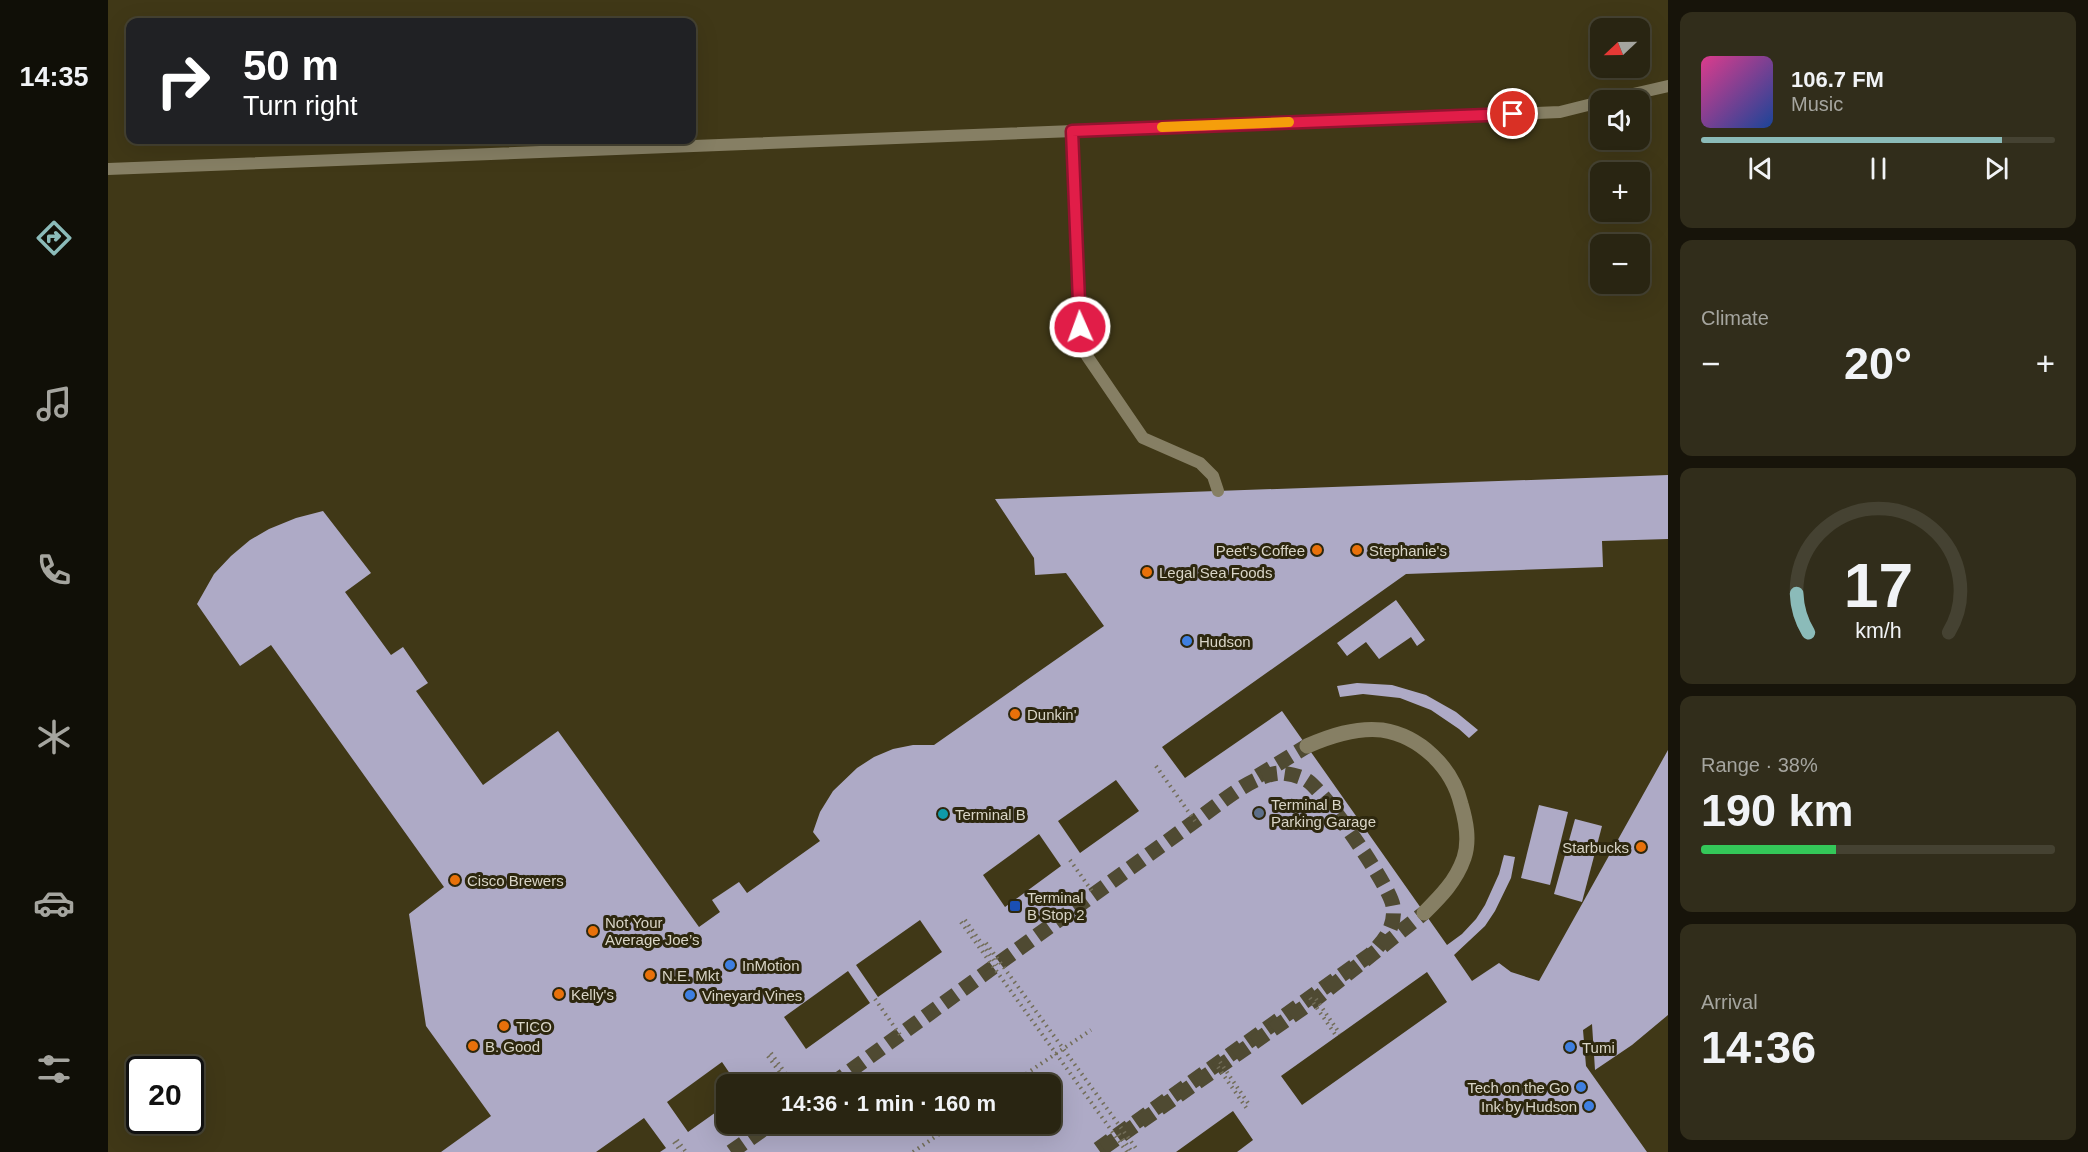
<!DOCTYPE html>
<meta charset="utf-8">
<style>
:root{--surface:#292512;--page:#312d1b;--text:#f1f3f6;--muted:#a5a59f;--line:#454232;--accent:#8bbbb9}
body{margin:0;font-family:Helvetica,sans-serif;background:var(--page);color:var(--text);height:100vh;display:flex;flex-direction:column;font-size:22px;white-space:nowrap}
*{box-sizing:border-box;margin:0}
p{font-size:20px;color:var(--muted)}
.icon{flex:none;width:33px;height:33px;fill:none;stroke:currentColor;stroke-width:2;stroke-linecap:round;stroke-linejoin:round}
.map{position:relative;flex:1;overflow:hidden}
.drawer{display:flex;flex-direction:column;gap:12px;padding:12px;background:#17140a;width:420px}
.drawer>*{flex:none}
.banner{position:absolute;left:18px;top:18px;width:570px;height:126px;border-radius:12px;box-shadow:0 6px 24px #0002,0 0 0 2px var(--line);background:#202124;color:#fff;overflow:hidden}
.needle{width:39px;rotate:248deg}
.fabs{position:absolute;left:1482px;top:18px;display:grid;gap:12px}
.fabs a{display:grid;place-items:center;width:60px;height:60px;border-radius:12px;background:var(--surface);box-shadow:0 6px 24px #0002,0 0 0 2px var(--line);font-size:30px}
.speed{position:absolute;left:18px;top:1056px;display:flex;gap:12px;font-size:30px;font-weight:700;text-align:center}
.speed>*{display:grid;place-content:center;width:78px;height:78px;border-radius:50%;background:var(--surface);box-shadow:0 6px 24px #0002,0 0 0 2px var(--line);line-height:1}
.speed .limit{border:3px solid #111;border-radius:9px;background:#fff;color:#111}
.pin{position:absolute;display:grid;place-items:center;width:51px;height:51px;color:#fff;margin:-26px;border:3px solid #fff;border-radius:50%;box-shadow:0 2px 6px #0007}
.me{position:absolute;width:66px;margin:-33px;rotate:358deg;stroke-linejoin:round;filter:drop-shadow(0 0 4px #0008)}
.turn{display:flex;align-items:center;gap:21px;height:126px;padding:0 18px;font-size:27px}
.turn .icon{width:78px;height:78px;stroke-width:2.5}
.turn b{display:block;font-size:42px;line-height:51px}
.big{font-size:45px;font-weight:800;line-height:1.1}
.drawer .card{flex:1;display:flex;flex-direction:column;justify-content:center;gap:9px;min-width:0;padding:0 21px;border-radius:12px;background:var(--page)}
.drawer .dial{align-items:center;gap:0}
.dial svg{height:156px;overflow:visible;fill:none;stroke:var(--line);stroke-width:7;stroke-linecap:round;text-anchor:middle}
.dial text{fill:var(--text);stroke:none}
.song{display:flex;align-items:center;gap:18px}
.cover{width:72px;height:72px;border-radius:9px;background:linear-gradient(135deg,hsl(330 70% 55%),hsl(220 70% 35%))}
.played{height:6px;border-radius:3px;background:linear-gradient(90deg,var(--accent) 85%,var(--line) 85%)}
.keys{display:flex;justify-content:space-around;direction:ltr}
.heat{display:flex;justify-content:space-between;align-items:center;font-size:33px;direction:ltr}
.charge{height:9px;border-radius:4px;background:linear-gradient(90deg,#34c759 38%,var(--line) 0)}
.trip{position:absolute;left:608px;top:1074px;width:345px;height:60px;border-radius:12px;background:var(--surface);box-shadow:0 6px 24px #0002,0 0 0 2px var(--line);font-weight:800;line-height:60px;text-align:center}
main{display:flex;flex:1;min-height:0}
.dock{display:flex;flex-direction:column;width:108px;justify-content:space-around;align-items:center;background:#100f07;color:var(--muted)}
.dock .icon{width:42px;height:42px}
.dock .active{color:var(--accent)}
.dock b{font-size:27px;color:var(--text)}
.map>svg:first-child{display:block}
</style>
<main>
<nav class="dock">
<b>14:35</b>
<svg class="icon active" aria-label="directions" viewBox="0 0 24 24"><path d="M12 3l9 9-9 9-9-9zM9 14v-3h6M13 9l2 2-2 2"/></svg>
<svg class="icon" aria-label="music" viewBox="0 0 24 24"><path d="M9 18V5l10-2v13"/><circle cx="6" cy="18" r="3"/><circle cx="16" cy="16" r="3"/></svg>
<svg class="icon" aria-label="phone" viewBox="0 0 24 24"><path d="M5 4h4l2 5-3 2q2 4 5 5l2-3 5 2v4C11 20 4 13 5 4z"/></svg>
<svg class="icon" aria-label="climate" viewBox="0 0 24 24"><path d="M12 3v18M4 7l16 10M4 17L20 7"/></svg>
<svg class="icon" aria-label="car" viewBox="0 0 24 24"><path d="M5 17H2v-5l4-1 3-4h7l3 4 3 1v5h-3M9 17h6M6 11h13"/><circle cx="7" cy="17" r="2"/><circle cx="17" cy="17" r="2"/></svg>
<svg class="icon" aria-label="filters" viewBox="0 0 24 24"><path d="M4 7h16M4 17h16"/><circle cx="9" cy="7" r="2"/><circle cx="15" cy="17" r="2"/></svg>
</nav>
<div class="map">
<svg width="1560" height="1152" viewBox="0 0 1560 1152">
<rect width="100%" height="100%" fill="#373118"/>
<path fill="#403817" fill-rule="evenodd" d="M0 0H1560V1152H0ZM22 22H584V140H22ZM1492 28H1532V68H1492ZM1492 100H1532V140H1492ZM1492 172H1532V212H1492ZM1492 244H1532V284H1492ZM32 1070H82V1120H32ZM618 1084H942V1124H618Z"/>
<g fill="#aeaac6" fill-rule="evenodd">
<path d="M1560 475V539L1494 541 1495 567 1298 574 1054 747 1077 778 1174 711 1339 945 1354 934 1368 919 1377 905 1391 874 1396 855 1407 857 1403 878 1387 911 1377 926 1346 955 1364 981 1391 963 1403 972 1431 981 1560 750V1015L1524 1045 1487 1070 1484 1024 1475 1030 1478 1066 1539 1152H1129L1145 1140 1125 1111 1068 1152H552L558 1148 536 1118 488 1152H333L383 1116 318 1026 301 914 336 887 163 645 132 666 89 604 106 574 123 556 142 540 161 529 188 518 215 511 263 573 237 592 283 655 295 647 320 683 308 691 375 785 450 731 591 927 612 912 604 900 631 882 639 893 712 841 705 832 712 812 725 791 749 768 766 757 785 749 805 745H826L996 626 958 573 927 575 926 558 887 499ZM1008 780 1031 811 972 853 950 821ZM931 834 953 866 897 907 875 875ZM812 920 834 952 770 997 748 965ZM740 971 762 1003 698 1049 676 1017ZM1319 972 1339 1002 1194 1105 1173 1076ZM614 1062 629 1084H942V1124H618V1105L580 1132 559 1102Z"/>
<path d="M1288 600 1317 640 1309 646 1303 637 1271 659 1258 642 1239 656 1229 643Z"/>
<path d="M1249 683 1284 685 1318 695 1348 712 1370 730 1361 738 1351 729 1323 710 1292 698 1255 694 1232 697 1229 686Z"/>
<path d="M1431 805 1460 812 1442 885 1413 878Z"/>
<path d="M1467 819 1494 826 1474 902 1446 894Z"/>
</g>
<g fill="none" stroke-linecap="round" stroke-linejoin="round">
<g stroke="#4f4a32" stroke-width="15" stroke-dasharray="15 8" stroke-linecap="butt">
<path d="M1150 776 1199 746"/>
<path d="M724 1084 1090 819C1113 803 1146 773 1174 773 1182 774 1193 776 1200 781 1218 794 1282 886 1285 906 1288 926 1277 940 1263 954L986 1152"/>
<path d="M623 1152 663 1124"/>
</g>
<path stroke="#4f4a32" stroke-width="15" stroke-dasharray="15 8" stroke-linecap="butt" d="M995 1148 1208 999 1316 913"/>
<g stroke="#726d58" stroke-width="4" stroke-dasharray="1.5 4.5" stroke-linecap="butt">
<path d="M1048 766 1087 821"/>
<path d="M962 860 986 894"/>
<path d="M857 920 889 965"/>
<path d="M853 922 1019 1152"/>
<path d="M878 943 1030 1151"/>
<path d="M1202 998 1229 1037"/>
<path d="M767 999 792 1035"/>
<path d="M1208 999 1232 1034"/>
<path d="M663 1053 685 1084"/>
<path d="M660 1056 680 1084"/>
<path d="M1112 1062 1142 1106"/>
<path d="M1110 1067 1139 1109"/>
<path d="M903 1084 983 1030"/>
<path d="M1011 1134 1024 1152"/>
<path d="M569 1140 578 1152"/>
<path d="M566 1142 573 1152"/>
<path d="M805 1152 846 1124"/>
</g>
<g stroke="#867f64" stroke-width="12">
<path d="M1499 100 1560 86"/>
<path d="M964 131 972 327 975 345 979 356 1035 438 1092 463 1105 476 1110 491"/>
<path d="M0 169 1452 112 1492 102"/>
</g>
<path stroke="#867f64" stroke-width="15" d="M1199 746C1222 736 1248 727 1274 730 1312 736 1344 767 1353 804 1358 821 1362 840 1356 858 1348 881 1333 896 1316 913"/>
</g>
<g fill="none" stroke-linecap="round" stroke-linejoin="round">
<g stroke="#92132f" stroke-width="15">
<path id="route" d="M972 327 964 131 1405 114"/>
</g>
<use href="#route" stroke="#e11d48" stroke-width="10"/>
<path stroke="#f59e0b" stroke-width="10" d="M1054 127 1181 122"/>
</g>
<g fill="#e8710a" stroke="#2d270e" stroke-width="2">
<circle cx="1209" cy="550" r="6"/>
<circle cx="1249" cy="550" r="6"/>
<circle cx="1039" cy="572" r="6"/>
<circle cx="907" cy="714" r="6"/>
<circle cx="1533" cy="847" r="6"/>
<circle cx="347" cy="880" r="6"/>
<circle cx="485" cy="931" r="6"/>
<circle cx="542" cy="975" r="6"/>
<circle cx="451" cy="994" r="6"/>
<circle cx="396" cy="1026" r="6"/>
<circle cx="365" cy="1046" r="6"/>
</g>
<g fill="#3f7fe0" stroke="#2d270e" stroke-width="2">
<circle cx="1079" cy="641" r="6"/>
<circle cx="622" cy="965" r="6"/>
<circle cx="582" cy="995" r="6"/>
<circle cx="1462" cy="1047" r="6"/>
<circle cx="1473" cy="1087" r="6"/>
<circle cx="1481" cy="1106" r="6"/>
</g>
<circle fill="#5c6f8a" stroke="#2d270e" stroke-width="2" cx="1151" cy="813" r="6"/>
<circle fill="#0f9aa8" stroke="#2d270e" stroke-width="2" cx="835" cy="814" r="6"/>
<rect fill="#1a4fb4" stroke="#2d270e" stroke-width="2" x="901" y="900" width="12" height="12" rx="3"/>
<g text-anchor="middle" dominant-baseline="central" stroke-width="6" stroke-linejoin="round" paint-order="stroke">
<g font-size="15" fill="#d9d5c7" stroke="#2d270e" text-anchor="start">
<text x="1197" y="550" text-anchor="end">Peet's Coffee</text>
<text x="1261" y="550">Stephanie's</text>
<text x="1051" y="572">Legal Sea Foods</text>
<text x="1091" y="641">Hudson</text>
<text x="919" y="714">Dunkin'</text>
<text x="1163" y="804">Terminal B<tspan x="1163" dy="17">Parking Garage</tspan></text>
<text x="847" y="814">Terminal B</text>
<text x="1521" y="847" text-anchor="end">Starbucks</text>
<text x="359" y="880">Cisco Brewers</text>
<text x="919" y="897">Terminal<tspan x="919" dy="17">B Stop 2</tspan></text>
<text x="497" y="922">Not Your<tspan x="497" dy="17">Average Joe’s</tspan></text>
<text x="634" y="965">InMotion</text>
<text x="554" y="975">N.E. Mkt</text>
<text x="463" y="994">Kelly's</text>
<text x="594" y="995">Vineyard Vines</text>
<text x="408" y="1026">TICO</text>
<text x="377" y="1046">B. Good</text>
<text x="1474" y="1047">Tumi</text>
<text x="1461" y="1087" text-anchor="end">Tech on the Go</text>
<text x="1469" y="1106" text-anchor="end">Ink by Hudson</text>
</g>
</g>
</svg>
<div class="fabs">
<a><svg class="needle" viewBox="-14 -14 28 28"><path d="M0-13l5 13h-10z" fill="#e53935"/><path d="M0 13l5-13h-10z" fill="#a5a59f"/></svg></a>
<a><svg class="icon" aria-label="sound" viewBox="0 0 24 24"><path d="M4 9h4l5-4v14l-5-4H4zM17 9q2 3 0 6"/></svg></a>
<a>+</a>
<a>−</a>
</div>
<div class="speed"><div class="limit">20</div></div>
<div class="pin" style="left:1405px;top:114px;background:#d93025"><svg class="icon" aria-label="arrive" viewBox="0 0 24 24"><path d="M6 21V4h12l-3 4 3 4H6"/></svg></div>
<svg class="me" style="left:972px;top:327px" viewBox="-20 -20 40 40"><circle r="17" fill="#e11d48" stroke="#fff" stroke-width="3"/><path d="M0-11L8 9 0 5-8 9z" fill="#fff"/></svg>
<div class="trip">14:36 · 1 min · 160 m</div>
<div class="banner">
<div class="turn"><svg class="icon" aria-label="right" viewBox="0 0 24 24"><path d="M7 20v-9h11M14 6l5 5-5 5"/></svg><div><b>50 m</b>Turn right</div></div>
</div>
</div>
<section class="drawer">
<div class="card">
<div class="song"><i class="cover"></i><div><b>106.7 FM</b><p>Music</p></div></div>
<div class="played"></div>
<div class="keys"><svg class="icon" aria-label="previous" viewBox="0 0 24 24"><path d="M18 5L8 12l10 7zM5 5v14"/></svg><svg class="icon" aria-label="pause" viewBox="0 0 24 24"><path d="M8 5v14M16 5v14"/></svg><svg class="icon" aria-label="next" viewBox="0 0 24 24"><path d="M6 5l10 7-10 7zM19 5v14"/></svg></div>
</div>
<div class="card"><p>Climate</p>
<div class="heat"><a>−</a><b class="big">20°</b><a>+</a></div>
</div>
<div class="card dial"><svg viewBox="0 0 100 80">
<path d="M14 69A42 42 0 1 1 86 69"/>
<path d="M14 69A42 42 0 0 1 8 49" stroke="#8bbbb9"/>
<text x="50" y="56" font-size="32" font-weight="700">17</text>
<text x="50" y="72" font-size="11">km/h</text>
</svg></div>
<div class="card"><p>Range · 38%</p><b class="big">190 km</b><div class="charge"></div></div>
<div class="card"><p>Arrival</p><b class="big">14:36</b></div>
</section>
</main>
